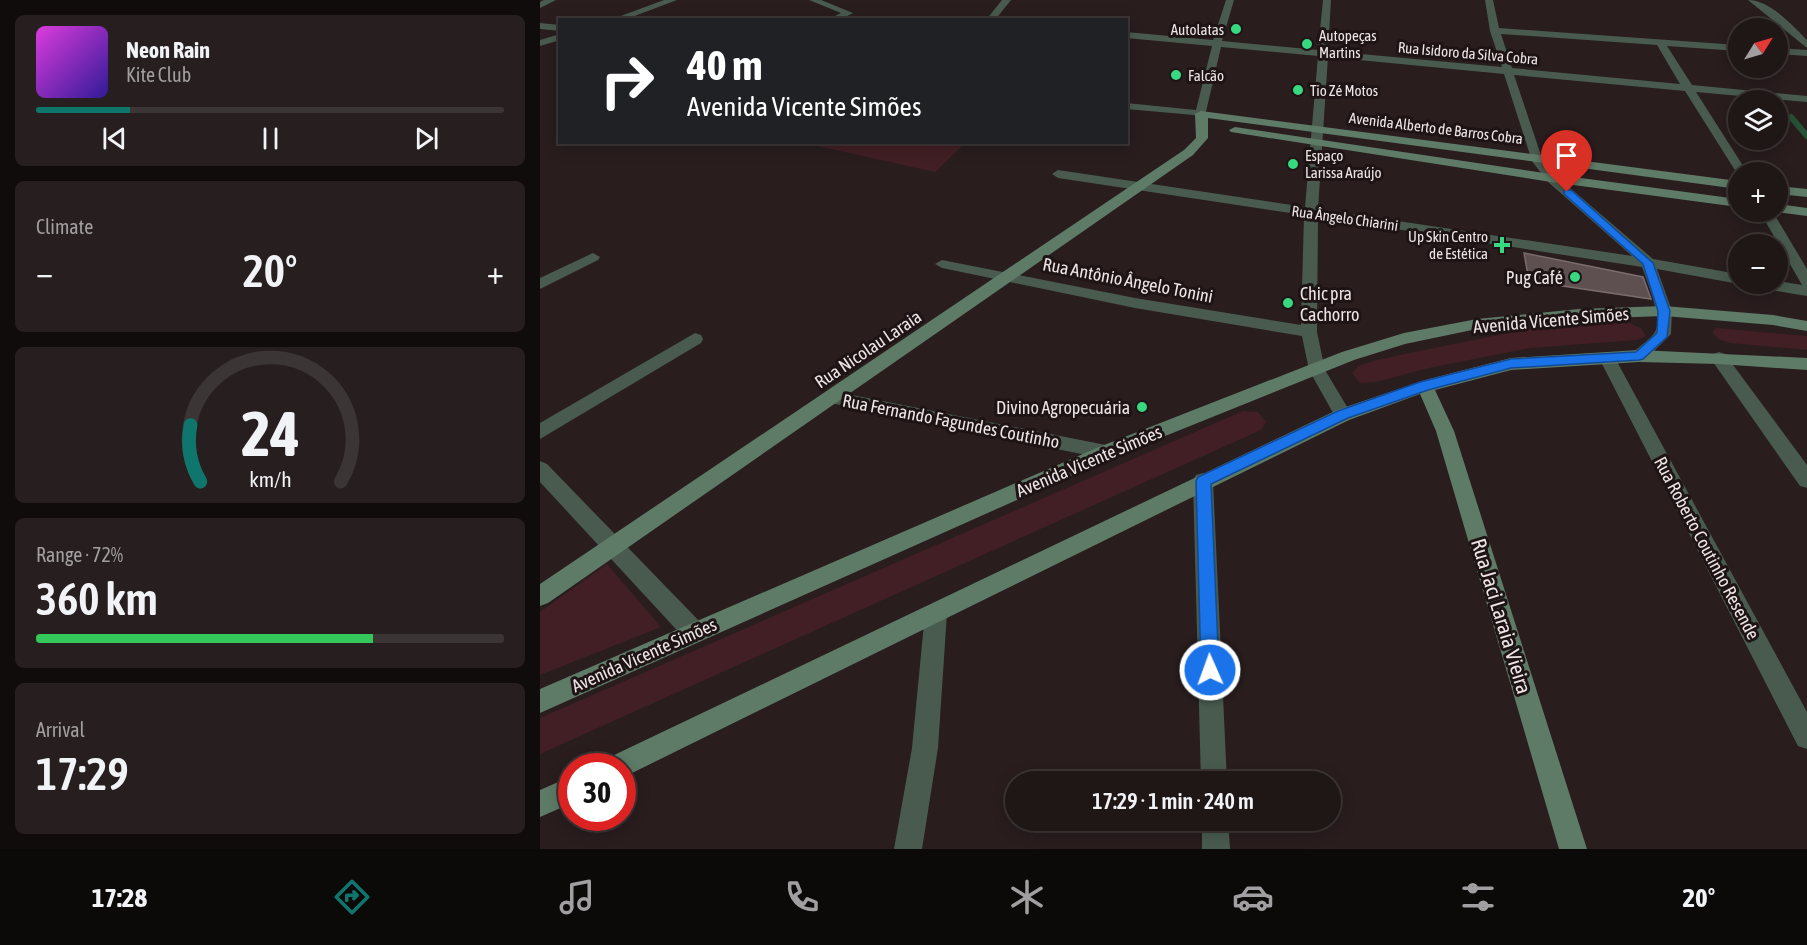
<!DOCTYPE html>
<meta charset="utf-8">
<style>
:root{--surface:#1f1616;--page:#271f1f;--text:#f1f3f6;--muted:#a19fa1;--line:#3c3535;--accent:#0f766e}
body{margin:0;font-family:"Asap Condensed",sans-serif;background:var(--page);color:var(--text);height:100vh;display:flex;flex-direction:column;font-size:22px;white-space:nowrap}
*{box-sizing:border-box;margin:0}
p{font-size:20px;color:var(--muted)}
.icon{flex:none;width:33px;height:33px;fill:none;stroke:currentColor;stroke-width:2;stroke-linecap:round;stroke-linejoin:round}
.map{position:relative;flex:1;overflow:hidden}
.side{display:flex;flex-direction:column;gap:15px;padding:15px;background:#110c0c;width:540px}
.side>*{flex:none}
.top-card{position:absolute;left:18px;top:18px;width:570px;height:126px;border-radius:0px;box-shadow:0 3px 15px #0003,0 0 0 2px var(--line);background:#202124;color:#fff;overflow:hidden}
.needle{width:39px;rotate:53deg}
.tools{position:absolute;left:1188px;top:18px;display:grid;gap:12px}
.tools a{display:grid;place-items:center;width:60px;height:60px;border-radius:50%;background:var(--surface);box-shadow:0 3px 15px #0003,0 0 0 2px var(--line);font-size:30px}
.speed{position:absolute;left:18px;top:753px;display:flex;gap:12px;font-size:30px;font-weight:700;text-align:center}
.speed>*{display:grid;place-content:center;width:78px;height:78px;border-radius:50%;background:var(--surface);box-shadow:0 3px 15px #0003,0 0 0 2px var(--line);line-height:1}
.speed .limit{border:9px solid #d22;background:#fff;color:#111}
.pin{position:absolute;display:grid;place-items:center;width:51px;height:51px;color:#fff;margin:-62px -26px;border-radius:50% 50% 50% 0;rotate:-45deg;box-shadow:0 0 6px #0007}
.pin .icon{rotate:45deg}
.me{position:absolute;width:66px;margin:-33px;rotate:358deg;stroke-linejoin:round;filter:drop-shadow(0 0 4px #0008)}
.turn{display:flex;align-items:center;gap:21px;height:126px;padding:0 30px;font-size:27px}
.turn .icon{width:78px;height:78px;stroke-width:2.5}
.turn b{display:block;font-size:42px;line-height:51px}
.big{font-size:45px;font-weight:600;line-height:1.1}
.side .tile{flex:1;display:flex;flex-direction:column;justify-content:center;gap:9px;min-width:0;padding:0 21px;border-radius:9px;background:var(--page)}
.side .dial{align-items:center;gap:0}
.dial svg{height:156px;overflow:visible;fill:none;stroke:var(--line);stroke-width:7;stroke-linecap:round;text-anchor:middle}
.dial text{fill:var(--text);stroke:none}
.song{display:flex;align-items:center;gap:18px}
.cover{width:72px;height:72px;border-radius:9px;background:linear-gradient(135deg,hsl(300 70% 55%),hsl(250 70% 35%))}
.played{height:6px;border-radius:3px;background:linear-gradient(90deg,var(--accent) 20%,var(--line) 20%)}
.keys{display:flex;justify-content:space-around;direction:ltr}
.heat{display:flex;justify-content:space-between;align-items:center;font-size:33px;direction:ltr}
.charge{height:9px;border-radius:4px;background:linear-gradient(90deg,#34c759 72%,var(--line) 0)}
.trip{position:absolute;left:465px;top:771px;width:336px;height:60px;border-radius:30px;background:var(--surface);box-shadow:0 3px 15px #0003,0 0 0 2px var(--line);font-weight:600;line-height:60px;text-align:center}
.tab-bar{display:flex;height:96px;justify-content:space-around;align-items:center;background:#0c0909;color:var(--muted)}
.tab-bar .icon{width:42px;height:42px}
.tab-bar .selected{color:var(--accent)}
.tab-bar b{font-size:27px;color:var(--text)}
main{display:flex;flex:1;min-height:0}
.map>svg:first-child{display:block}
</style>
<main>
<section class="side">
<div class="tile">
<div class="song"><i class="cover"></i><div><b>Neon Rain</b><p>Kite Club</p></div></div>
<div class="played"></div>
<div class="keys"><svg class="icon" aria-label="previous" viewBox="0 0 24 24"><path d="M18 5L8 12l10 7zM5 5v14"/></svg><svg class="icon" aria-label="pause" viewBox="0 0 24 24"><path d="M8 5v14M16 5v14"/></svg><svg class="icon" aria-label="next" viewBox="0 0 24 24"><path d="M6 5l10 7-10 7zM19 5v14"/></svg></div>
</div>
<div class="tile"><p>Climate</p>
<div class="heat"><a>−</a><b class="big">20°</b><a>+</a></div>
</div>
<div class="tile dial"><svg viewBox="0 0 100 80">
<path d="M14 69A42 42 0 1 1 86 69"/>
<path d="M14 69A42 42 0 0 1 9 40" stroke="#0f766e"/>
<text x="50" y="56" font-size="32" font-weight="700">24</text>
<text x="50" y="72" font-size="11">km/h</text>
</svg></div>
<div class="tile"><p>Range · 72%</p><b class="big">360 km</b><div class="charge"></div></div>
<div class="tile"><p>Arrival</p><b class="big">17:29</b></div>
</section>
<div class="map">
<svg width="1267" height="849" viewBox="0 0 1267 849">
<rect width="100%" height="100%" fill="#291d1e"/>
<g fill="#411f24">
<path d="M264 143 425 142V143L395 172Z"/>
<path d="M1090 323 1101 328 1106 336 1097 340 990 348 889 368 836 382 820 383 812 373 818 366 836 360 977 331 1022 325Z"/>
<path d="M1176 328 1267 336V350L1190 343 1178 339 1172 332Z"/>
<path d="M703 411 718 412 726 422 721 430 0 754V718Z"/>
<path d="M67 564 121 627 0 675V612Z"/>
</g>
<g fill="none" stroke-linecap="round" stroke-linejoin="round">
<path stroke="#265236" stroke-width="6" d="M1251 117 1267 136"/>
</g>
<path fill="#5e5051" stroke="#7a6b6d" stroke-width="1.5" d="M984 253 1103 277 1111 299 989 281Z"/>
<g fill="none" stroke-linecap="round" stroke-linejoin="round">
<g fill="#485b4e" fill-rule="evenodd">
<path d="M4 0H16L0 8V2Z"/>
<path d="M124 0H137L84 20H70Z"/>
<path d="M269 0H281L313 13 300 20H287L301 13Z"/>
<path d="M462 0H471L455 20H446Z"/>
<path d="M686 0H694L682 41 778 50 783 0H791L788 51 962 67 950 31 945 0H953L959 28 1198 45V51L1127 46 1152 85 1267 96V102L1156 92 1207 172H1198V175L1145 91 974 75 1002 158 1015 175 1113 259 1198 274 1199 284 1117 269 1132 311 1131 334 1105 360H1093L1091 356C1097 346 1109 342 1115 332 1123 319 1107 281 1102 267L778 217 777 332 785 370 812 415 809 420 803 422 797 420 769 370 762 336 595 308 402 268 395 264 402 260 595 298 761 325 764 215 518 178 512 174 518 170 765 207 778 56 681 47 665 116 586 109V103L656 110 672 46 586 38V32L673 40ZM961 34 1117 45 1140 84 972 68ZM788 57 964 74 992 161 1007 181 1092 256 778 209Z"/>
<path d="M1208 0C1230 0 1252 25 1267 40V48Z"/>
<path d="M0 23 20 25V31L0 29Z"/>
<path d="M20 34V40L0 46V40Z"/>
<path d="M1238 48 1267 50V56L1238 54Z"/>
<path d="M1220 212H1233L1267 269V296L1225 289 1218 284H1238V281L1262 285Z"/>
<path d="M53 253 60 257 58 260 0 289V278Z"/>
<path d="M155 333 161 335 163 339 161 343 0 439V423Z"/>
<path d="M1067 352 1073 354 1075 358 1267 712V749L1258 746 1059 358 1061 354Z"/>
<path d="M1179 352 1185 354 1267 465V488L1260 486 1173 362 1171 358 1173 354Z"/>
<path d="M292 391 566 445 573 447 575 452 573 457 566 459 286 402 283 397 286 392Z"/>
<path d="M0 461 7 464 162 624 165 632 162 640 154 643 146 640 0 482Z"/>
<path d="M663 473 670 475 673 481 687 782H661L653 481 656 475Z"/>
<path d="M396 603 404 606 407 613 398 748 382 849H354L372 748 385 613 388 606Z"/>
<path d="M662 820H688L690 849H662Z"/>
</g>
<g fill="#5e7b67" fill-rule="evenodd">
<path d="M661 111 1198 181V189L668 118V138L653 155 8 603 0 606V584L644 150 656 138 655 114Z"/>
<path d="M695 127 1011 174 1198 199V207L1011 182 691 132 689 130Z"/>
<path d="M1238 186 1267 189V197L1238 194Z"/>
<path d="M1238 204 1267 208V216L1236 212Z"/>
<path d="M1124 306 1233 315 1267 321V331L1233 325 1124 316 1039 319 937 329 865 344 814 360 573 457 0 713V689L559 447 802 352 864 333 937 319 1039 309Z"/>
<path d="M1099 350 1267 358V370L1179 364 1099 362 971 370 895 390 914 431 1047 849H1019L896 431 880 394 809 420 88 775 82 777V766H66L70 757 797 410 885 380 971 358Z"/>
<path d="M32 776V803L0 817V790Z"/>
</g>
</g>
<path fill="#1a73e8" stroke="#114b97" stroke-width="1.5" d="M1024 190H1031L1113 263 1130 311 1127 337 1103 359 1099 360 971 368 888 390 808 418 671 484 679 670 676 676 670 679 664 676 661 670 656 481 658 477 798 411 880 382 971 359 1096 352 1117 333 1118 311 1103 264 1024 194Z"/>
<g fill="#38d880" stroke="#1f1415" stroke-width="2">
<circle cx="696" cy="29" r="6"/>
<circle cx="767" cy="44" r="6"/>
<circle cx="636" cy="75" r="6"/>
<circle cx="758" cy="90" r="6"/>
<circle cx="753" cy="164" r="6"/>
<path d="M959 236h6v6h6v6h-6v6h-6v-6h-6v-6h6z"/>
<circle cx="1035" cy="277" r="6"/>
<circle cx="748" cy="303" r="6"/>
<circle cx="602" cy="407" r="6"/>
</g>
<g text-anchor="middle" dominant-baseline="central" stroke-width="6" stroke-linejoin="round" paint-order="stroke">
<g font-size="15" fill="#ede5e5" stroke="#1f1415" text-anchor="start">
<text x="684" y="29" text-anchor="end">Autolatas</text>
<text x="779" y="35">Autopeças<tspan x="779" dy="17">Martins</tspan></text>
<text x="648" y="75">Falcão</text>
<text x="770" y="90">Tio Zé Motos</text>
<text x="765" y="155">Espaço<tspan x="765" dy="17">Larissa Araújo</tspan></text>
<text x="948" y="236" text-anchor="end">Up Skin Centro<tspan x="948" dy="17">de Estética</tspan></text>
</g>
<g font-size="15" fill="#ede5e5" stroke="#1f1415">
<text transform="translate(928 53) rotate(5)">Rua Isidoro da Silva Cobra</text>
<text transform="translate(896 128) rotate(7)">Avenida Alberto de Barros Cobra</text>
<text transform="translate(805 218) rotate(8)">Rua Ângelo Chiarini</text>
</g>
<g font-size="18" fill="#ede5e5" stroke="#1f1415" text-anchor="end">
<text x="1023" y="277">Pug Café</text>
<text x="760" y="293" text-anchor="start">Chic pra<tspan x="760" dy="21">Cachorro</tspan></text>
<text x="590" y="407">Divino Agropecuária</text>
</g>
<g font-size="18" fill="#ede5e5" stroke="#1f1415">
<text transform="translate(588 280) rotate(11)">Rua Antônio Ângelo Tonini</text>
<text transform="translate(1011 320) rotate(-5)">Avenida Vicente Simões</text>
<text transform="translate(328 349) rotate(-34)">Rua Nicolau Laraia</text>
<text transform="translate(411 421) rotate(11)">Rua Fernando Fagundes Coutinho</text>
<text transform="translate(549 461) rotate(-23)">Avenida Vicente Simões</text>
<text transform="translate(1167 548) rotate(62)">Rua Roberto Coutinho Resende</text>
<text transform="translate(104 655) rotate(-24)">Avenida Vicente Simões</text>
</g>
<g font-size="21" fill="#ede5e5" stroke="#1f1415">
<text transform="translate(962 616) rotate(73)">Rua Jaci Laraia Vieira</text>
</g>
</g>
</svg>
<div class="tools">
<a><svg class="needle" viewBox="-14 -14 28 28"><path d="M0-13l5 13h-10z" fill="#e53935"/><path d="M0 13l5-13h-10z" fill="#a19fa1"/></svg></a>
<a><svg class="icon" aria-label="layers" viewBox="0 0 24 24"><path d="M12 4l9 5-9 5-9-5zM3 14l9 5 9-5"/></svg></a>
<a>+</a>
<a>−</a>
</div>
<div class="speed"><div class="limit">30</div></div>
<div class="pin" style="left:1027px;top:192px;background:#d93025"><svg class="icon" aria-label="arrive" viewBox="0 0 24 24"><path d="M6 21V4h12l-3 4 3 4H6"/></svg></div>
<svg class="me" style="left:670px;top:670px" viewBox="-20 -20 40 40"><circle r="17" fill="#1a73e8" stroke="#fff" stroke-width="3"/><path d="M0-11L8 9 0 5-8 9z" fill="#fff"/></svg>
<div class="trip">17:29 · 1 min · 240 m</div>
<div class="top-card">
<div class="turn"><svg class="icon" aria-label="right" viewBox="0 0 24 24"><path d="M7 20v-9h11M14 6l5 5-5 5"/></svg><div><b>40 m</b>Avenida Vicente Simões</div></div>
</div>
</div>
</main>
<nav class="tab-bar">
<b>17:28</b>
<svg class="icon selected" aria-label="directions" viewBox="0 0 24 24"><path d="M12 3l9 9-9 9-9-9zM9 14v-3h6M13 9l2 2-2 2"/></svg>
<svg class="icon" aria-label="music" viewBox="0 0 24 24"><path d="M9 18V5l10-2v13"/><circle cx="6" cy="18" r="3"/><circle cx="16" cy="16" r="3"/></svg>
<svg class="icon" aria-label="phone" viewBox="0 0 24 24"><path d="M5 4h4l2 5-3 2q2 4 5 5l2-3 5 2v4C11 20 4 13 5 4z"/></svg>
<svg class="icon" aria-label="climate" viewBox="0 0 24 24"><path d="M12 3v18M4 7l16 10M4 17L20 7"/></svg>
<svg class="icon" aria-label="car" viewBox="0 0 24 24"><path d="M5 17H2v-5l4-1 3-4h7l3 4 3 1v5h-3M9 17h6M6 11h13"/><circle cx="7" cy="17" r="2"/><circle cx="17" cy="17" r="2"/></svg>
<svg class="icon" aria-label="filters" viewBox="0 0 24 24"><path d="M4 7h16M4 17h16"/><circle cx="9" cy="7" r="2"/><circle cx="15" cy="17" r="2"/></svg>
<b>20°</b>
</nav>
